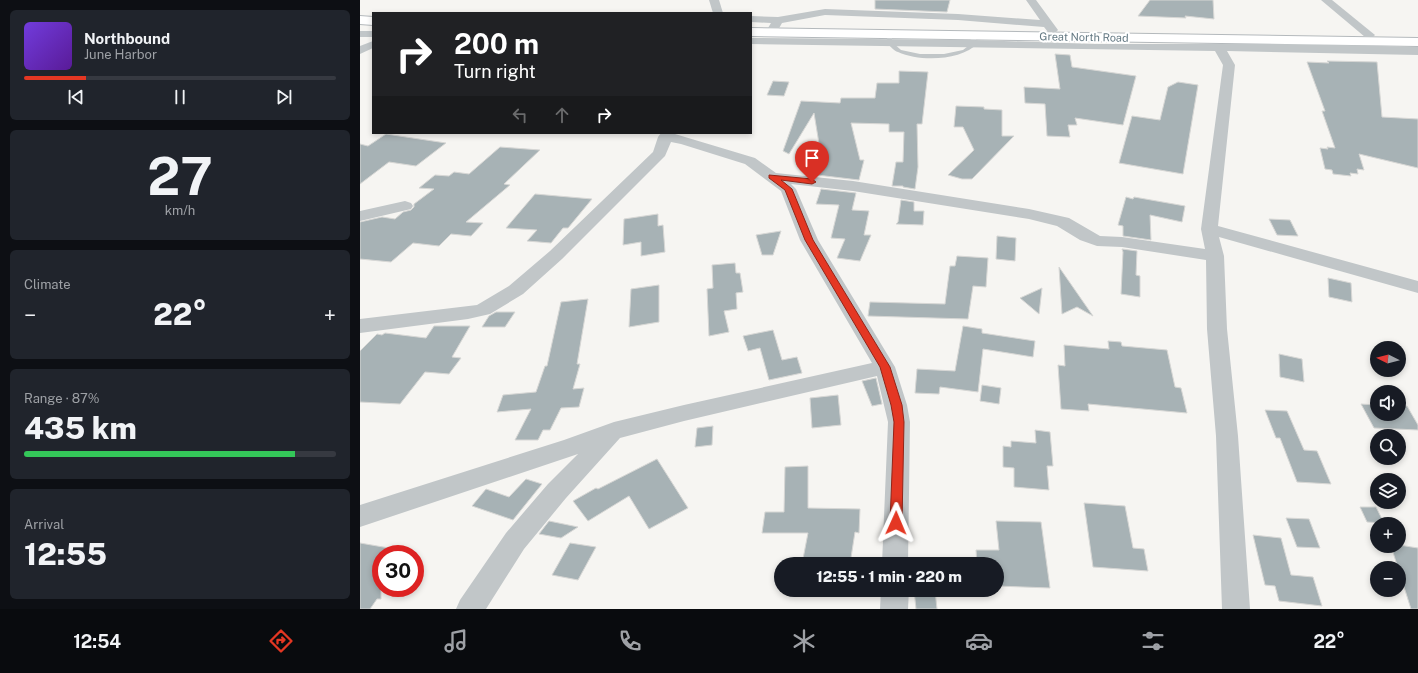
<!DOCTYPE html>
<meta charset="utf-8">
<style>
:root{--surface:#171b24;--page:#20242c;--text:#f1f3f6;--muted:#9ea1a6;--line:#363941;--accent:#e43723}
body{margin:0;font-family:"Public Sans",sans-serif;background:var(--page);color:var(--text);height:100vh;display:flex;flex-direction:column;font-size:15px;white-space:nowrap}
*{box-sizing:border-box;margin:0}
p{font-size:13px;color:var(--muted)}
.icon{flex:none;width:22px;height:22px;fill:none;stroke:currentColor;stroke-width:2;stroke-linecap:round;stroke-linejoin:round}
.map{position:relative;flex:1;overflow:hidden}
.panel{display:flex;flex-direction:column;gap:10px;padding:10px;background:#0d0f14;width:360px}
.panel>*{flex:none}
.guide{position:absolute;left:12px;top:12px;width:380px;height:122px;border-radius:0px;box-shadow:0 2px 6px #0003;background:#202124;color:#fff;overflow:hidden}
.needle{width:26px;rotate:276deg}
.controls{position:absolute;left:1010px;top:341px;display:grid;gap:8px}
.controls a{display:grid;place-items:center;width:36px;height:36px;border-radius:50%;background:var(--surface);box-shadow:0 2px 6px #0003;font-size:20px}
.speed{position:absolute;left:12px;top:545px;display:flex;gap:8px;font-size:20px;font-weight:700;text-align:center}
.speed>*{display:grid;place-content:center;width:52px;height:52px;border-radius:50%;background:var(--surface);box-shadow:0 2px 6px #0003;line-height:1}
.speed .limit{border:6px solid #d22;background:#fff;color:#111}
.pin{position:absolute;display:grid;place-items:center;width:34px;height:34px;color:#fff;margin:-41px -17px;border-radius:50% 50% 50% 0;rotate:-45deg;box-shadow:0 0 4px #0007}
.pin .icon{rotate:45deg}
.me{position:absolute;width:44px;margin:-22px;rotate:1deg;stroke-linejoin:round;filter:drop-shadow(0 0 3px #0008)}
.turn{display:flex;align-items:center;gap:14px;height:84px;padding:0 16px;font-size:18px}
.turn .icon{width:52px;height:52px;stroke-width:2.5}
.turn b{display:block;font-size:28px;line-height:34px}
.lanes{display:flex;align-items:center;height:38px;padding:0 16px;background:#0003;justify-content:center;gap:20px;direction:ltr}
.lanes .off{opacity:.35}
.big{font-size:30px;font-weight:800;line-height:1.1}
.panel .card{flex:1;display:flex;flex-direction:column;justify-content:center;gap:6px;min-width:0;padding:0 14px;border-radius:6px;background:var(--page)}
.panel .dial{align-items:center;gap:0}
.dial b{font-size:52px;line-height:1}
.song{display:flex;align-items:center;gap:12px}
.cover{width:48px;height:48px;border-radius:6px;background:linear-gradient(135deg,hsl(260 70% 55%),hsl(270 70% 35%))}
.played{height:4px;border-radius:2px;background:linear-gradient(90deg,var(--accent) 20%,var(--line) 20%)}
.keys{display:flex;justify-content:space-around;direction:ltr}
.heat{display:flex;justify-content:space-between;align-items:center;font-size:22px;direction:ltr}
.charge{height:6px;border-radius:3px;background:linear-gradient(90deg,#34c759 87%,var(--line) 0)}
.trip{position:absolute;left:414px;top:557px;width:230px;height:40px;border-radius:20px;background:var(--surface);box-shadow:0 2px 6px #0003;font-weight:800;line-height:40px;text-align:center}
.menu{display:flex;height:64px;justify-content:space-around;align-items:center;background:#090b0e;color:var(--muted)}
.menu .icon{width:28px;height:28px}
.menu .on{color:var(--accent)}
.menu b{font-size:18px;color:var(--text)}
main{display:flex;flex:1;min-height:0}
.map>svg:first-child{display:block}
</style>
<main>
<section class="panel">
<div class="card">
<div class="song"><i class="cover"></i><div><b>Northbound</b><p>June Harbor</p></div></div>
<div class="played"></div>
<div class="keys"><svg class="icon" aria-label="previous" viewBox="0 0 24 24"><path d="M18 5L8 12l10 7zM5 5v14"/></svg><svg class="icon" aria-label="pause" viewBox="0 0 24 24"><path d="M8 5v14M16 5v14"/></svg><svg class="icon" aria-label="next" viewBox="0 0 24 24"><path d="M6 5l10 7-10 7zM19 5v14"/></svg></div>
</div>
<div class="card dial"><b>27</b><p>km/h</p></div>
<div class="card"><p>Climate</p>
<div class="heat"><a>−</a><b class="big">22°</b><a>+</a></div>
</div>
<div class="card"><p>Range · 87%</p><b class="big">435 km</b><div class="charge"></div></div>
<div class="card"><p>Arrival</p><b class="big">12:55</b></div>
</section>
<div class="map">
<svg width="1058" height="609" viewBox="0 0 1058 609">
<rect width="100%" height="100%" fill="#f6f5f2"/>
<g fill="#a7b2b5" stroke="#d7d7d5">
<path d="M515 0H590L587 12 515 9Z"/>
<path d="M790 0H853L854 19 825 16 826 18 778 16Z"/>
<path d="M695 54 710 55 712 67 776 76 763 125 715 118 717 125H708L710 137 687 136 685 104 665 103 664 87 700 89Z"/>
<path d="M967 61 1017 62 1022 117 1058 119V168L999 154 1004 170 997 169 998 174 990 173 991 176 973 174 972 170 965 169 960 148 968 149 967 147 975 148 962 111H965L947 62 969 63Z"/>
<path d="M539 71 568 72 562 124H557L558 167 555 189 543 187V186H532L536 162H543L544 132H529V124L491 123 500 160H504L499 180 457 175 462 162 454 113 429 154 423 151 441 101 480 103 481 98H515L517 83H539Z"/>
<path d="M413 81 429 82 424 96 407 95Z"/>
<path d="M818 82 838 85 823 174 759 163 772 116 800 120 808 87Z"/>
<path d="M596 106 624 107V109L642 110V136H654L612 179H602L588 175 614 150 603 127H594Z"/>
<path d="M26 134 86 143 56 166 29 162 0 184V144L8 146Z"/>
<path d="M140 147 180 150 144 184 150 185 106 222 123 223 111 236 91 234 79 246 53 243 31 262 0 259V222L22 217 35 219 43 212 51 210 54 207V204L74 189 59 188 75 175 89 176 94 172 109 174Z"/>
<path d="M461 189 496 193 492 210 509 211 504 235H511L500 261 477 258 485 239 471 238 479 205 456 204Z"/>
<path d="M175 194 232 199 208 228H203L191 243 167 241 177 230 146 228Z"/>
<path d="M766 197 773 199 774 197 825 206 822 222 790 215 791 240 763 236V226L758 225Z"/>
<path d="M541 200 554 202V211H564L563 225 536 224 538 222Z"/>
<path d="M298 214V226L303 225 305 252 281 256V242L263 245 264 219Z"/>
<path d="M909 219 930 220 938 236 917 235Z"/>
<path d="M421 231 413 255H402L396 235Z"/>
<path d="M637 236 656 238 655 261 636 259Z"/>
<path d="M762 249 777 251 776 275 780 276V297L761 294 763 252Z"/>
<path d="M597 256 628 258 626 287 613 286 608 319 508 316 510 302 585 304 590 266H595Z"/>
<path d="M375 263 376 273H380L383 292 376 293 377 309 364 311 369 332 349 336 347 289 353 288 352 265Z"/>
<path d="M699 267 733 316 717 307 702 314Z"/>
<path d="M968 278 991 283 992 302 969 297Z"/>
<path d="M299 285V322L269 327 271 289Z"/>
<path d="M682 288 679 314 660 298Z"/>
<path d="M228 299 217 364H220L213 389 224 388 219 407 201 408 190 430H183L178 440H155L171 409 137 412 143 395 176 392 185 366H187L201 302Z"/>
<path d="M136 312H155L145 327H122L129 316Z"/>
<path d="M74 326H110L92 357 101 358 89 374 65 372 40 404 0 402V351L17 334 22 335 25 333 66 338Z"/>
<path d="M603 326 622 329V333L675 341 673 357 623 349 618 392 580 387 579 394 555 393 557 369 595 371Z"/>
<path d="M413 330 422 360 437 357 442 373 409 380 400 348 388 351 383 336Z"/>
<path d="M748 341 761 342 762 346 807 350 815 387 821 388 827 413 728 404 729 411 701 409 698 365 705 366 704 345 749 349Z"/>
<path d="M919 354 942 359 944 382 920 377Z"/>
<path d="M516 378 522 404 512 406 502 381Z"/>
<path d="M622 385 641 388 639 404 620 401Z"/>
<path d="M478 395 481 425 452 428 450 398Z"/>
<path d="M1001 404 1017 405V414H1039V406H1047L1058 425V430L1014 428Z"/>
<path d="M905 410 927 411 944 450 957 451 971 484 937 482 920 438H916Z"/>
<path d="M353 426 352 445 335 447 337 428Z"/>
<path d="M675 430 690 432 693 466H687L689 490 654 487V468L643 467V446L651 447V441L676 443Z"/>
<path d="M297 459 328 508 289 529 269 496 228 521 213 501 236 488 238 489Z"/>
<path d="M448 466V508L500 509 499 533 495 532 490 564H442L448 533H402L405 512H424L425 467Z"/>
<path d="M166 479 182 484 153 520 112 506 126 489 149 497Z"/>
<path d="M724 503 765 506 773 548 784 549 788 571 733 567Z"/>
<path d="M1000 507H1016L1024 523 1007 522Z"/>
<path d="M926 518 949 519 960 548 937 547Z"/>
<path d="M189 521 218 527 201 538 179 534Z"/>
<path d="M636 521 681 522 690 588 637 586V564H617L616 550H639Z"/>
<path d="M893 535 921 538 931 575 953 577 962 606 919 601 915 586 905 585Z"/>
<path d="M0 543 29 548 24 554H21V599H17L10 609H0Z"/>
<path d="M210 543 236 547 218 580 192 575Z"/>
<path d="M1039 545 1058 548V609H1051L1031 546Z"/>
<path d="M554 590H575L577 609H556Z"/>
</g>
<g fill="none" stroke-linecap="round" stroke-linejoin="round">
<g stroke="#b4b9bc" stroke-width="2">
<g id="primary">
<path d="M0 16 13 17V25L0 24Z"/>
<path d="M391 28 1058 38V46L391 36Z"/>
</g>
</g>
<path fill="#c1c6c8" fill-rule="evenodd" d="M528 36H532V42L541 50 560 54H584L603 50 612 43 610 38 613 36 615 37 618 43C601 61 560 62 538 52 534 51 529 45 526 42Z"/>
<g fill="#c1c6c8" fill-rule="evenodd">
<path d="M349 0H359L363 13H353Z"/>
<path d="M666 0H676L698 30 696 32H688L684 27 598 20 465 15 422 23 418 30 414 31 408 28 411 23 391 22V16L418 17 465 9 598 14 680 20Z"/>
<path d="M961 0H972L1015 35 1013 37H1005Z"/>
<rect x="0" y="31" width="13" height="6"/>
<path d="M391 38 615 40 735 44H950L1058 47V55L867 51 875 65 858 226 1058 281V293L859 237 864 256 867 329 878 436 890 609H862L856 436 847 329 846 260 762 247 737 246 720 240 697 226 669 219 493 191 431 184 436 189 458 240 535 367 547 405 550 422 548 564H522L528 422 517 376 324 421 260 438 206 498 164 549 126 609H96L100 600 146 533 188 484 218 454 0 527V505L204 440 254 422 324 405 512 363 440 240 421 191 385 164 321 144 311 142 305 156 202 259 163 294 130 314 108 319 0 333V319L117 305 149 286 190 251 293 152 298 137 301 133H316L315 134 395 158 416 173 493 181 669 209 709 218 740 236 762 237 845 249 841 229 863 65 855 51 391 44Z"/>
<path d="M13 41V48L0 54V46Z"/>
<path d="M45 201 51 203 53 206 51 209 0 221V211Z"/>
<path d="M521 590H549L548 609H520Z"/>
</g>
<use href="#primary" fill="#fff" fill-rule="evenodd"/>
</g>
<path fill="#e43723" stroke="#942417" d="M409 175 452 179 456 182 452 184 421 180 432 189 453 240 530 367 542 405 544 422 542 523 540 527 536 528 532 527 530 523 534 422 531 405 520 367 445 240 425 190 409 178Z"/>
<g text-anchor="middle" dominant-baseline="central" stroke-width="4" stroke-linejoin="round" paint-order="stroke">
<g font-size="11" fill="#647983" stroke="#fff">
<text transform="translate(724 37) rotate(1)">Great North Road</text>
</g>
</g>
</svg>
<div class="controls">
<a><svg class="needle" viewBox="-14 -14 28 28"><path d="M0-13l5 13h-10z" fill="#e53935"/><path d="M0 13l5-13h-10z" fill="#9ea1a6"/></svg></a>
<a><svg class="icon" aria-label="sound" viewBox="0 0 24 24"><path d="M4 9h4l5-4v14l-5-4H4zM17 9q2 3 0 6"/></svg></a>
<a><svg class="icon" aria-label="search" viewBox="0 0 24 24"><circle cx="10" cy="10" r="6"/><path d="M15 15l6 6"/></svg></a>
<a><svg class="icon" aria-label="layers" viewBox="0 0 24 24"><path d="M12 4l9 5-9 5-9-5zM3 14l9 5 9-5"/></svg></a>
<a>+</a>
<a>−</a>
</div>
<div class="speed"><div class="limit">30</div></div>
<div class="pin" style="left:452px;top:182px;background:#d93025"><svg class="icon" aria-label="arrive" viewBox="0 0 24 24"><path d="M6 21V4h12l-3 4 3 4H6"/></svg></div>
<svg class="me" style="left:536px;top:523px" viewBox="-20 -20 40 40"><path d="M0-17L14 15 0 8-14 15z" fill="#e43723" stroke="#fff" stroke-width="4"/></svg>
<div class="trip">12:55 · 1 min · 220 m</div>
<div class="guide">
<div class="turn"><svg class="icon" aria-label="right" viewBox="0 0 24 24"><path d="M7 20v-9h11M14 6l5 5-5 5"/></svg><div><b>200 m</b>Turn right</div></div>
<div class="lanes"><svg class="icon off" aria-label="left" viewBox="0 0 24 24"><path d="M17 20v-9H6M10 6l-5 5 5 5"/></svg><svg class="icon off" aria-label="ahead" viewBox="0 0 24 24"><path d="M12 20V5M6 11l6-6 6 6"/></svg><svg class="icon" aria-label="right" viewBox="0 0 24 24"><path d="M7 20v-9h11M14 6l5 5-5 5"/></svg></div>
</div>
</div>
</main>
<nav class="menu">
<b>12:54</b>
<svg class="icon on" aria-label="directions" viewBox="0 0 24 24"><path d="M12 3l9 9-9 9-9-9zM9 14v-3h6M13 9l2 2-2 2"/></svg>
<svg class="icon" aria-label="music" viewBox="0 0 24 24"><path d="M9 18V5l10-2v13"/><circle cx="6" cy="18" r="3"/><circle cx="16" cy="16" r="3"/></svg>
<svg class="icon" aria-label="phone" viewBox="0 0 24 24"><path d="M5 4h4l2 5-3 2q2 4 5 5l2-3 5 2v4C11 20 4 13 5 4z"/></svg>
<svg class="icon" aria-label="climate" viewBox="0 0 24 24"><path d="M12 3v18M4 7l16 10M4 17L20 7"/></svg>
<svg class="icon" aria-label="car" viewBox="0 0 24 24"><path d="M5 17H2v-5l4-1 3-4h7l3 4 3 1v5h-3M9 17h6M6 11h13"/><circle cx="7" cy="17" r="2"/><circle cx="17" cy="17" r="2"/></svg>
<svg class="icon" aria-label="filters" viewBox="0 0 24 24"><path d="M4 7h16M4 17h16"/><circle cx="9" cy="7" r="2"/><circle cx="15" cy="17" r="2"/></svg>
<b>22°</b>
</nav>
